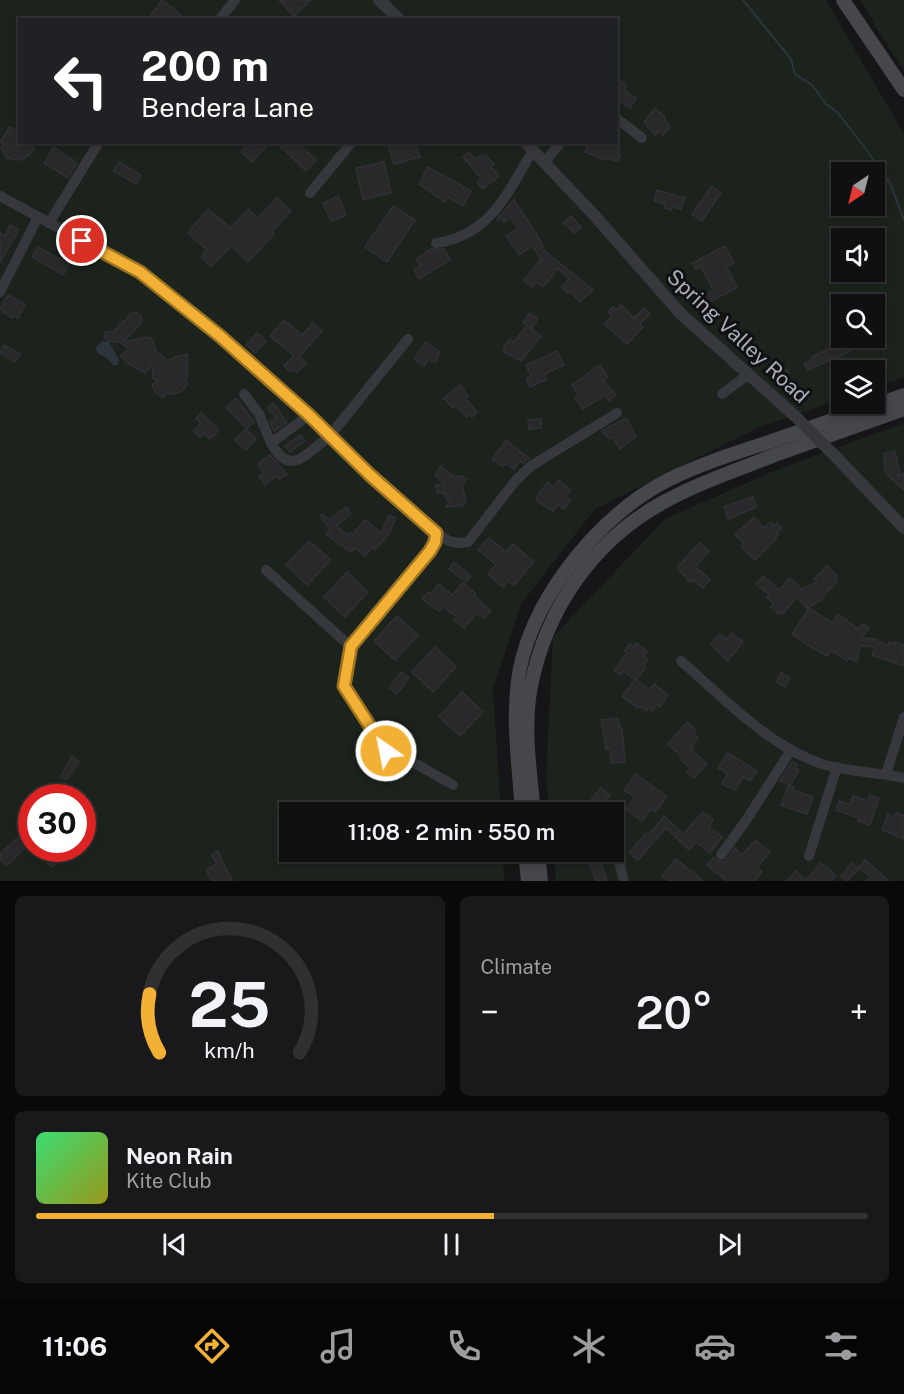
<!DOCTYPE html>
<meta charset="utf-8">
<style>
:root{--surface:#101012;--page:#19191b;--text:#f1f3f6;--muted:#9c9d9f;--line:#303032;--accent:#f2b134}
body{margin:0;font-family:"Public Sans",sans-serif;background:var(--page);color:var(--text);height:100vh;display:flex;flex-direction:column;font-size:22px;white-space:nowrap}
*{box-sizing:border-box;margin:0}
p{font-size:20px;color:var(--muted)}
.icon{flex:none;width:33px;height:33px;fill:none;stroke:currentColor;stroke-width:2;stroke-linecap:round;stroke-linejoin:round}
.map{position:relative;height:881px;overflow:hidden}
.panel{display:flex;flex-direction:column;gap:15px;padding:15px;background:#09090a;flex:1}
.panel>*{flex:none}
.top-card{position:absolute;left:18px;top:18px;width:600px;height:126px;border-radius:0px;box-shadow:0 3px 9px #0003,0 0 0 2px var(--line);background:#202124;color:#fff;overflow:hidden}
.needle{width:39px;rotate:215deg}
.tools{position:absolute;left:831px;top:162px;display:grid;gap:12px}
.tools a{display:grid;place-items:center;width:54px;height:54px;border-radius:0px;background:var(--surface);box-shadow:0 3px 9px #0003,0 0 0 2px var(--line);font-size:30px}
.speed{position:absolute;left:18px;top:784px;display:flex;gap:12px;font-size:30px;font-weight:700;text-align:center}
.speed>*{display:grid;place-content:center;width:78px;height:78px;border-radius:50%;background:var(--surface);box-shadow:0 3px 9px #0003,0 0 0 2px var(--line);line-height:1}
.speed .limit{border:9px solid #d22;background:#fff;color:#111}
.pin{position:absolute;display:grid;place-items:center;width:51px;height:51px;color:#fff;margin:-26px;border:3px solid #fff;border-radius:50%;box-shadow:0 2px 6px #0007}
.me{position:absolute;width:66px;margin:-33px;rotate:327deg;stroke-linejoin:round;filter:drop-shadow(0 0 4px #0008)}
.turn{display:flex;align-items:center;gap:21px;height:126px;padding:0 24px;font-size:27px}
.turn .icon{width:78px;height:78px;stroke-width:2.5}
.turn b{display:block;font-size:42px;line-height:51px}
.big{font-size:45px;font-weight:600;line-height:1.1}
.panel .card{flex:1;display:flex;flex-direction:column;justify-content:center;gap:9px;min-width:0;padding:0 21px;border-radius:9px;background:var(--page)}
.panel .dial{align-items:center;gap:0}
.dial svg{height:156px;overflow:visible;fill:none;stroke:var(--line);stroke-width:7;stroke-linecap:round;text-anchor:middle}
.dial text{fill:var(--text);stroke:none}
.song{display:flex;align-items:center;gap:18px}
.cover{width:72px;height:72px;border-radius:9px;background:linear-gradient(135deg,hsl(140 70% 55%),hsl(60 70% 35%))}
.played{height:6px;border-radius:3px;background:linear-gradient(90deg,var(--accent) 55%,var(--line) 55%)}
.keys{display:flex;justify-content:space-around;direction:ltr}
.heat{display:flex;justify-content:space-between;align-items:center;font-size:33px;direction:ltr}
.panel .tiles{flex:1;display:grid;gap:15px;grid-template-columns:1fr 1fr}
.card:last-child{grid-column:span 2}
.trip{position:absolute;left:279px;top:802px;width:345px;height:60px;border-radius:0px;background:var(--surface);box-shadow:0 3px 9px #0003,0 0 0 2px var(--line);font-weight:600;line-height:60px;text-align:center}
.dock{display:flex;height:96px;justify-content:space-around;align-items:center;background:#060607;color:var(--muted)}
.dock .icon{width:42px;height:42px}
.dock .current{color:var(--accent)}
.dock b{font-size:27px;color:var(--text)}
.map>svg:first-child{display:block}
</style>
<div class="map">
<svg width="904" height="881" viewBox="0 0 904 881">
<rect width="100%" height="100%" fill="#161618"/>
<g fill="#1c231d" fill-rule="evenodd">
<path d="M0 0H826L904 134V377L875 387 874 370H842L841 399 757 428 595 509 521 604 493 689 501 813H290V852H503L504 881H0ZM20 20H616V142H20ZM842 172H874V206H842ZM842 238H874V272H842ZM842 304H874V338H842ZM32 798H82V849H32Z"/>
<path d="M860 0H904V70L873 23 874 22Z"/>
<path d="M904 423V881H556L553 852H614V813H550L546 779 553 637 665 519 776 470Z"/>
</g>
<path fill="#2c353c" d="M102 341 109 342 119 360 117 365H113L107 358 97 353 96 347Z"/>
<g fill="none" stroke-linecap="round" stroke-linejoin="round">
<path stroke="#2c353c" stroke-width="2" d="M743 0 791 59 795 74 812 85 826 104 838 113 868 152 890 183 904 220"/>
</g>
<g fill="#29292c" stroke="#303034" stroke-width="1.5">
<path d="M162 0 187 20H147Z"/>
<path d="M279 0H311L294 16Z"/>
<path d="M616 78 627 86 624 90 636 98 630 108 621 102 616 109Z"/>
<path d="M655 108 665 117V121L670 126 663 135 658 131 655 135 644 122Z"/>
<path d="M10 127 20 133V142H35L32 147 34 149 29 156 27 155 23 160 19 158 17 160 7 158 1 148 4 144 0 142Z"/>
<path d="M250 142H269L252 162 241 152Z"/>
<path d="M276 142H297L316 160 306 171Z"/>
<path d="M387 142H415L420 157 394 164Z"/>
<path d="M589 142H618L617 146 620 148 618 153 621 154 618 161 606 158 605 160 585 152Z"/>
<path d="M54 147 77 163 68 178 44 163Z"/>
<path d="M469 152 475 159 480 155 482 157 485 154 494 165 491 167 499 176 483 189 477 182 481 178 463 157Z"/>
<path d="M119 162 141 175 136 184 113 171Z"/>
<path d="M384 162 391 193 363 199 356 168Z"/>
<path d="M428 167 471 191 463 206 448 197 445 202 419 184Z"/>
<path d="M712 186 721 193 702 221 692 214Z"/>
<path d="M657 190 685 198 681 209 672 207 671 210 664 208 665 204 654 201Z"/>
<path d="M338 196 346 215 331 221 323 203Z"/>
<path d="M277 198 291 211 272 232 274 234 248 262 231 246 211 267 201 257 207 250 188 233 208 209 231 228 248 209 258 218Z"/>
<path d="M514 200 537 235 543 246 541 248 593 290 580 302 570 291 568 293 561 287 569 279 558 268 543 287 536 282 532 287 524 280 541 259 532 246 519 255 506 236 518 228 510 217 504 222 501 218 498 221 497 219Z"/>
<path d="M393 206 415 220 387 262 365 247Z"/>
<path d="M571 216 581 227 575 233 563 223Z"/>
<path d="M10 225 19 230 0 262V233L5 236Z"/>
<path d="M725 246 734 263 727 267 737 288 707 303 703 296 713 290 701 267 695 269 692 263Z"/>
<path d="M38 247 69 264 63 275 32 257Z"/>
<path d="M431 249H444L450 260 419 279 414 270 420 266 416 259Z"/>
<path d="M8 295 25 304 18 318 13 316 12 318 0 309Z"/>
<path d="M621 305 634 318 644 308 650 314 640 324 643 327 627 344 604 324 612 316 608 312 613 307 616 310Z"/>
<path d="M136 312 141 316 142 322 123 342 146 337 151 338 154 343 155 350 168 361 175 357 187 354 188 369 186 381 188 384 182 391 174 394 167 393 163 398 156 393 152 385 158 381 153 378 152 365 145 373 126 362 121 356 129 349 119 342 108 341 104 337 105 332 114 331 123 321 125 322 130 314Z"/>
<path d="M530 313 538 319 531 328 523 322Z"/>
<path d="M284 320 302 335 313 323 322 331 299 357 306 363 297 372 294 369 291 372 284 366 294 356 270 336Z"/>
<path d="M527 325 541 336 521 361 503 352 505 349 503 348 510 339 514 342Z"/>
<path d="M257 333 266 341 255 353 246 345Z"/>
<path d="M426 342 440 352 435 363 429 359 424 366 414 359Z"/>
<path d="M852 342 855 349 808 370 804 364 813 360 812 357 834 346 836 350Z"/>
<path d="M4 345 20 354 15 362 0 353Z"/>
<path d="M557 351 564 365 545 374 547 379 530 387 526 378 531 376 526 365Z"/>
<path d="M600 365 608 377 603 380 616 395 609 401 605 395 583 409 575 398 579 395 572 385Z"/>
<path d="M781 365 789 372 777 380 771 375Z"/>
<path d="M460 385 468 396 465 398 477 412 472 417 469 414 466 417 456 405 453 408 444 398Z"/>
<path d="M236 398 254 422 247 429 226 407Z"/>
<path d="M273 403 287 422 274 431 270 422 276 418 268 408Z"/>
<path d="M201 413 219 430 210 439 204 433 200 437 193 431 201 423 196 419Z"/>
<path d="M626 418 636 437 620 449 612 437 609 439 602 431Z"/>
<path d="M541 419V428L529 429 528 420Z"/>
<path d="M246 429 256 439 246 450 235 440Z"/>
<path d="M301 435 305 441 290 452 285 446Z"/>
<path d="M506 440 518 450 529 458 523 463 520 461 514 469 506 463 503 467 492 459Z"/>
<path d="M895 451 900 476 904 473V490L885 473 884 454Z"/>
<path d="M270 455 287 474 279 480 276 476 265 485 259 477 264 473 258 464Z"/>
<path d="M441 466 454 477 462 476 467 479 462 485 466 501 461 506 446 507 450 502 445 497 444 493H438L436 485 445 484 435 475Z"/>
<path d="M559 480 571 490 566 496 571 500 564 509 558 505 553 511 537 501 538 499 536 497 548 482 554 487Z"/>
<path d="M753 497 756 507 728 519 724 507Z"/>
<path d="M346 507 351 514 336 526 348 535 350 533 352 535 365 520 381 533 389 515 396 518 388 535 375 550 373 548 375 545 365 556 355 548 351 552 326 534 330 529 320 516 322 514 330 520Z"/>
<path d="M754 517 764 528 771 522 774 526 777 523 782 528 777 532 779 534 775 538 776 539 755 560 741 546 744 544 735 535Z"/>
<path d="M489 538 506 552 513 544 534 562 514 585 508 581 503 587 488 574 496 565 478 550Z"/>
<path d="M309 541 331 560 307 585 286 565Z"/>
<path d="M699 543 709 551 695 567 710 579 703 588 693 580 690 582 677 568Z"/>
<path d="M454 562 471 576 466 582 449 569Z"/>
<path d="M827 566 837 576 835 579 837 582 822 597 823 599 807 608 797 597 783 614 781 612 779 614 771 607 774 604 767 598 769 595 756 584 763 576 779 590 790 578 802 589 817 582 814 579Z"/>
<path d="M347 572 368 592 345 617 324 597Z"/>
<path d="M463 583 476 594 474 596 491 611 484 619 477 613 464 628 454 620 457 617 443 607 439 611 422 599 428 592 431 594 439 584 452 595Z"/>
<path d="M809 608 832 623 838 614 858 629 863 624 869 628 861 638 876 639V641L888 645 889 642 893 644 894 642 904 645V666L872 655 875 647 860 646 857 662 849 658 847 661 831 650 827 656 808 645 792 634Z"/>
<path d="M397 616 418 635 395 660 374 641Z"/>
<path d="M731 633 743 642 728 661 711 645 719 634 727 639Z"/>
<path d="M637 643 647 651 643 656 648 659 644 665 646 667 636 680 650 690 654 684 668 695 660 707 657 704 652 711 649 708 646 711 639 706 638 708 622 696 635 679 623 671 620 675 614 671 627 653 624 651 630 644 634 647Z"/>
<path d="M435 647 456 667 433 692 412 672Z"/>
<path d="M401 672 409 678 397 694 389 688Z"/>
<path d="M781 672 790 678 785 687 776 682Z"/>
<path d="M462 692 483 712 460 736 439 717Z"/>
<path d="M618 718 620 728H622L625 762 611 763 610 748 606 749 601 720Z"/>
<path d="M687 722 696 730 693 734 698 738 691 746 693 747 691 749 707 764 694 778 687 772 690 768 681 760 683 758 668 744Z"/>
<path d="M728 753 757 771 750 781 743 777 735 790 722 784 728 774 718 768Z"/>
<path d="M72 756 79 762 66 780 61 776Z"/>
<path d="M792 762 797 764 795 768 799 770 790 786 794 787 793 790 813 797 807 814 781 805 789 785 780 781Z"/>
<path d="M636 774 667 797 655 812 651 809 642 821 626 809 635 797 624 790Z"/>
<path d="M601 788 610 795 595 813H580Z"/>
<path d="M870 795 879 798 870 825 858 821 859 818 836 810 839 801 850 805 853 796 868 801Z"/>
<path d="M703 812 713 820 709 827 722 837 710 853 696 842 689 850 666 828 638 860 629 853 646 833 649 835 664 816 683 834Z"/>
<path d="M896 813 904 816V839L882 830 888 814 894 817Z"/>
<path d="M27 829 32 834V842L7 865 0 859V854Z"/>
<path d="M755 840 770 852 757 867 762 872 754 881H727L707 865 714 857 717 861 725 862 735 848 742 855Z"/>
<path d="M33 849H65L69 853 52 867Z"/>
<path d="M218 851 223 863 233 881H212L206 870 217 864 211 855Z"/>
<path d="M598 856 607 881H596L588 859Z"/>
<path d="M676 859 703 881H669L662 876Z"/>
<path d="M865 860 889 881H867L871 877 859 867Z"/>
<path d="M821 863 836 875 831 881H787L796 871 806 880Z"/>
<path d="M852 863 859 869 847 881 841 876Z"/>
</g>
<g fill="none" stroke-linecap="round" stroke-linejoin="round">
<g stroke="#37383d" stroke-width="10">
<path d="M219 20 235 0"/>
<path d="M616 118 642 138"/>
<path d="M544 163 561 142"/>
<path d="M310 193 352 142"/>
<path d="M0 196 140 272 220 337 309 415 370 475 436 533 449 541 458 543 468 542 516 480 531 466 617 413"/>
<path d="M49 223 99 142"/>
<path d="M436 243C490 236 508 192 533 150"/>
<path d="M0 292 38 217"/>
<path d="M244 394 259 414 271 443 309 415"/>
<path d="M722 394 749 374"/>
<path d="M271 443C291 479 307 452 329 437L408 339"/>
<path d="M266 570 351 647 344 686 386 751 404 757 453 785"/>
<path d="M351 647 430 551 435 542 436 533"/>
<path d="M681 661C724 698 767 745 822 764 848 772 877 772 904 778"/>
<path d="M886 774 904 717"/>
<path d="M721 855 747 819 791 750"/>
<path d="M809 856 837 767"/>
<path d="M619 862 624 881"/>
</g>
<g stroke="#37383d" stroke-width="12">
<path d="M379 0 400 20"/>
<path d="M525 142 594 215 681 314 795 416"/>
<path d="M835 456 904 528"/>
</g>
<g stroke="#45474d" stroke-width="14">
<path d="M843 0 904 90"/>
<path d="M522 813C519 764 511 716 520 668 527 634 544 601 564 573 591 536 627 501 668 480 702 463 739 452 775 440 818 425 861 410 904 395"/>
<path d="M534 813C530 771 523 728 531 686 546 609 593 541 662 503 698 483 737 470 775 455 818 440 861 424 904 409"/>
<path d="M525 852 528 881"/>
<path d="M538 852 541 881"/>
</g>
<path stroke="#37383d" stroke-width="12" d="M795 416 835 456"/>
</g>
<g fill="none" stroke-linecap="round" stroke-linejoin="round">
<g stroke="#9d7322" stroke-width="15">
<path id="route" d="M82 241 140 272 220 336 309 415 370 475 436 533 435 542 430 551 351 646 344 686 386 751"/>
</g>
<use href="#route" stroke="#f2b134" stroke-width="10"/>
</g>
<g text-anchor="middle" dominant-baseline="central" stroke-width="6" stroke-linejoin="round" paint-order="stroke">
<g font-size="21" fill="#a8adb8" stroke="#111113">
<text transform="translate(738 336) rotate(43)">Spring Valley Road</text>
</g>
</g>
</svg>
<div class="tools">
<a><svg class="needle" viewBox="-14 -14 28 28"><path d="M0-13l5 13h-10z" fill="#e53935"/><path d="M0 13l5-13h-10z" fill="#9c9d9f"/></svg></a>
<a><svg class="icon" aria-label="sound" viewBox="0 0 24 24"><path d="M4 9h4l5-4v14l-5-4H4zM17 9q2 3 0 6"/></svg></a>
<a><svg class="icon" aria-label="search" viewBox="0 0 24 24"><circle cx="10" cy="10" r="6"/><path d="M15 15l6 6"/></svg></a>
<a><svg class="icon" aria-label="layers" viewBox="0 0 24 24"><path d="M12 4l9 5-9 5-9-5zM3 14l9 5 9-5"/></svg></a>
</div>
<div class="speed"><div class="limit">30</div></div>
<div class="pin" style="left:82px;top:241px;background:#d93025"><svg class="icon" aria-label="arrive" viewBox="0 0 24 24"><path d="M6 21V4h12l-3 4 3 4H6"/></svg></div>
<svg class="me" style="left:386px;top:751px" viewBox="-20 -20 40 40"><circle r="17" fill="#f2b134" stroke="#fff" stroke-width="3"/><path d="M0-11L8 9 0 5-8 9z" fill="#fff"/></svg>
<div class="trip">11:08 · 2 min · 550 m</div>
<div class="top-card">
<div class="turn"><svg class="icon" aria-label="left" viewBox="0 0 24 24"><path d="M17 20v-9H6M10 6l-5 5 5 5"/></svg><div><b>200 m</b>Bendera Lane</div></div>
</div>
</div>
<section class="panel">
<div class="tiles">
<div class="card dial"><svg viewBox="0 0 100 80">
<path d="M14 69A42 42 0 1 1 86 69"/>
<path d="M14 69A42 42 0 0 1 9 39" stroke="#f2b134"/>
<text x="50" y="56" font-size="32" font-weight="700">25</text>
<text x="50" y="72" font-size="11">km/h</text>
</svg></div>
<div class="card"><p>Climate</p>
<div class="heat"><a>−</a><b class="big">20°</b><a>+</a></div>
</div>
<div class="card">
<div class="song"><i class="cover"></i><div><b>Neon Rain</b><p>Kite Club</p></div></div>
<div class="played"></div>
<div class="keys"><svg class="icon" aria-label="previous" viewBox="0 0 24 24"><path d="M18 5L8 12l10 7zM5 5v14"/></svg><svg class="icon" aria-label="pause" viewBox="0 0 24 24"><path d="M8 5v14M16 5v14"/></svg><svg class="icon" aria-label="next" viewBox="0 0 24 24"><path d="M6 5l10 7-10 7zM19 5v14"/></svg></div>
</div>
</div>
</section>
<nav class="dock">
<b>11:06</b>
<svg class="icon current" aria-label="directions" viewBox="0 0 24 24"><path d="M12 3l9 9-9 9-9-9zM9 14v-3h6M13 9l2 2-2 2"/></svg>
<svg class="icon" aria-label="music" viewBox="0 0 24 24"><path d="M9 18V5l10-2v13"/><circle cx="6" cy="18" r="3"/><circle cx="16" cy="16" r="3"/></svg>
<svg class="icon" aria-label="phone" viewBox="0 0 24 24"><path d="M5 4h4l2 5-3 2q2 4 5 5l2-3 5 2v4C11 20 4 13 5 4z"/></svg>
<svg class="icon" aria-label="climate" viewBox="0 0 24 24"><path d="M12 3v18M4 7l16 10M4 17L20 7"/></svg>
<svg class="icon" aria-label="car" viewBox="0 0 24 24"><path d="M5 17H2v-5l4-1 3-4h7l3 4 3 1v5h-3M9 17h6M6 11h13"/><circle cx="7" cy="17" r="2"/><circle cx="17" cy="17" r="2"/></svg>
<svg class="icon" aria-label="filters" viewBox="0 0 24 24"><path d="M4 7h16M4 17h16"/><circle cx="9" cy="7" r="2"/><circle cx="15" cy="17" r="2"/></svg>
</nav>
